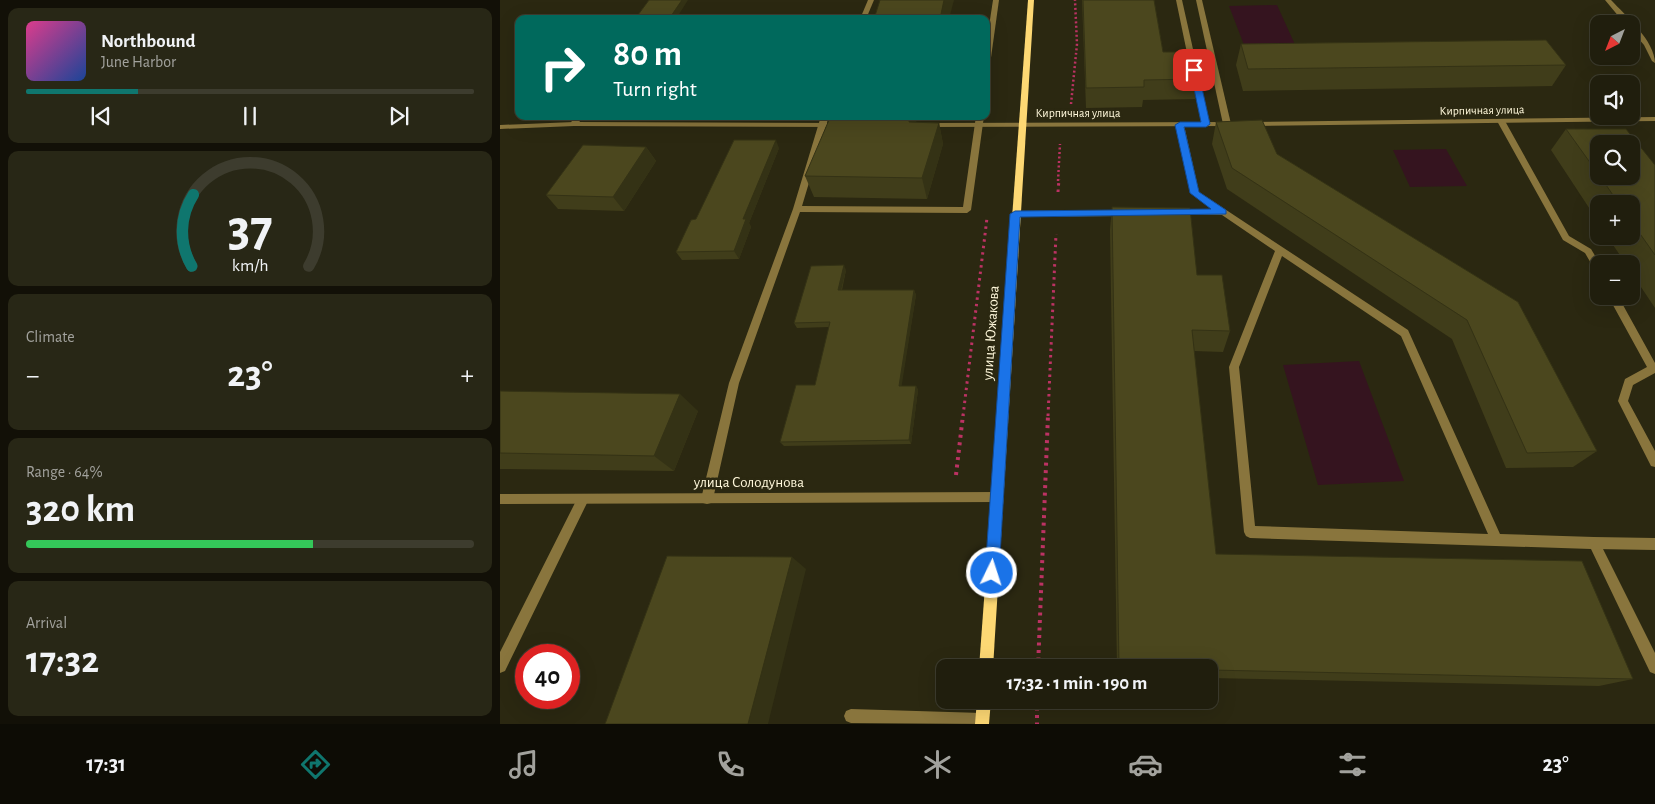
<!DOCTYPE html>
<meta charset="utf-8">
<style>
:root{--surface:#201e0d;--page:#282716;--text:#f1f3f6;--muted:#a2a29d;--line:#3d3c2e;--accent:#0f766e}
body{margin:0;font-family:"Alegreya Sans",sans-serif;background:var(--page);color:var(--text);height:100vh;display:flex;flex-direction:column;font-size:19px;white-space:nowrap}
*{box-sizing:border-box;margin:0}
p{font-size:16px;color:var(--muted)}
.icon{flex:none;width:28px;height:28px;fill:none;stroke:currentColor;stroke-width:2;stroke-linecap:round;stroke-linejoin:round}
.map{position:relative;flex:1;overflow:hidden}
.drawer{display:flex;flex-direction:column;gap:8px;padding:8px;background:#121007;width:500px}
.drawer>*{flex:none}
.hud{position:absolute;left:15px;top:15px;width:475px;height:105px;border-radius:10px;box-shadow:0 5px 20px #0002,0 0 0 1px var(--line);background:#00695c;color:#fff;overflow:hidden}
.needle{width:32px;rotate:222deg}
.buttons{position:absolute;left:1090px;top:15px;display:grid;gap:10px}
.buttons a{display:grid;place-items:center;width:50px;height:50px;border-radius:10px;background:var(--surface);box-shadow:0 5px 20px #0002,0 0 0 1px var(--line);font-size:25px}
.speed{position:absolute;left:15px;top:644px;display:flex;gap:10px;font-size:25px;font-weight:700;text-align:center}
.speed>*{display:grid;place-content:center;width:65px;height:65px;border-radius:50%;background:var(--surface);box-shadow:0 5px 20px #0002,0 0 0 1px var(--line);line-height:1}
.speed .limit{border:8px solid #d22;background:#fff;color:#111}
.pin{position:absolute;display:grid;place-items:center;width:42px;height:42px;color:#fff;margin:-21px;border-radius:10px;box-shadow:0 2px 8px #0006}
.me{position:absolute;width:55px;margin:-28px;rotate:4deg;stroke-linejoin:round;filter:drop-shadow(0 0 4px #0008)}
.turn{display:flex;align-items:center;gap:18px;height:105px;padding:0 15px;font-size:22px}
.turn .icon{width:65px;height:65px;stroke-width:2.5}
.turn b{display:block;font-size:35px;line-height:42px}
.big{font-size:38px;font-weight:700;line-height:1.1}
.drawer .widget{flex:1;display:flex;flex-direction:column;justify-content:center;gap:8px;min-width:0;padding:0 18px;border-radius:10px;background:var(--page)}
.drawer .dial{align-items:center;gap:0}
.dial svg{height:130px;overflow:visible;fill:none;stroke:var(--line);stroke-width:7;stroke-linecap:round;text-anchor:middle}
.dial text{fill:var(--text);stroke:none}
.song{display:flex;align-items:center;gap:15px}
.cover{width:60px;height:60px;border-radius:8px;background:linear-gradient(135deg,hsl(330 70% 55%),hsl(220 70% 35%))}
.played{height:5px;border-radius:2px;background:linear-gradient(90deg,var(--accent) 25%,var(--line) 25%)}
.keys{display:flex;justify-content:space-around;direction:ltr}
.heat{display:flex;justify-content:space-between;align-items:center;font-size:28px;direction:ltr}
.charge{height:8px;border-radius:4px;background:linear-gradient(90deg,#34c759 64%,var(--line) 0)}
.trip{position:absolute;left:436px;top:659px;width:282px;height:50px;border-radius:10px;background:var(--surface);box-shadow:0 5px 20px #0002,0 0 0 1px var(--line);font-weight:700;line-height:50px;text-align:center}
.dock{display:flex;height:80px;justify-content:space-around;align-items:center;background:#0d0c05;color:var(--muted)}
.dock .icon{width:35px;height:35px}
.dock .selected{color:var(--accent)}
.dock b{font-size:22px;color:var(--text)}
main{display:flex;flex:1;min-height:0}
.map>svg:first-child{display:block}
</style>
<main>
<section class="drawer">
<div class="widget">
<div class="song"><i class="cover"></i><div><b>Northbound</b><p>June Harbor</p></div></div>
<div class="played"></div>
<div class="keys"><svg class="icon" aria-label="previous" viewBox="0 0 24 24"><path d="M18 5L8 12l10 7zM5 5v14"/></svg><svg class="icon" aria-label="pause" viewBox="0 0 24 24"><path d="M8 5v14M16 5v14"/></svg><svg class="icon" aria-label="next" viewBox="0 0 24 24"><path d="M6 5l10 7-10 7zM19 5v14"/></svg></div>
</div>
<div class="widget dial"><svg viewBox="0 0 100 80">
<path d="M14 69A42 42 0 1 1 86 69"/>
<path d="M14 69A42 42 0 0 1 15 25" stroke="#0f766e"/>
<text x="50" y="56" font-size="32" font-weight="700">37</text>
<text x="50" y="72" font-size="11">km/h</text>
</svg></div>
<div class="widget"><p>Climate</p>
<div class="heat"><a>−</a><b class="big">23°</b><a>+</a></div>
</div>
<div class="widget"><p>Range · 64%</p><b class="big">320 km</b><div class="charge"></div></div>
<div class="widget"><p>Arrival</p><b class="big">17:32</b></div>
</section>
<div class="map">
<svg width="1155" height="724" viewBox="0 0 1155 724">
<rect width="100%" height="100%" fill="#2b2811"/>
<g fill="#35141f">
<path d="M777 5 797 49 746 50 729 6Z"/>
<path d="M946 149 967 186 910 187 893 150Z"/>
<path d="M859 361 904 481 818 485 783 365Z"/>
</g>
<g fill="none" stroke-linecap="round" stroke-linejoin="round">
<g stroke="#bc3263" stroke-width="2.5" stroke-dasharray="2 2.5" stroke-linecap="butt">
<path d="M571 104 577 44 575 0"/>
<path d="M558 181 560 144"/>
</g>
<g stroke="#bc3263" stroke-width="3" stroke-dasharray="2.5 4" stroke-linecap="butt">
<path d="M558 192 559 179"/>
<path d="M463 416 487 218"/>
<path d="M548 416 556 234"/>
</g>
<g stroke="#bc3263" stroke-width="4" stroke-dasharray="3 4.5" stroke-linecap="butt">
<path d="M456 475 463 415"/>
<path d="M538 668 548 415"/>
<path d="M537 700V724"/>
</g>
<g fill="#89753d" fill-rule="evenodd">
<path d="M368 0H374L366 19H360Z"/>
<path d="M493 0H499L489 72 486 74V46Z"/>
<path d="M676 0H682L710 125 706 127 702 125Z"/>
<path d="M696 0H702L731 124 730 126H727L723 124Z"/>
<path d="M75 116H83L77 126H74L70 124Z"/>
<path d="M321 116H329L302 206 463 207 476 116H484L471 210 467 213 300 212 239 383 213 499 211 503 207 504 203 503 201 499 229 383 293 209Z"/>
<path d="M998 119H1004L1005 121 1069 236 1091 249 1100 264 1099 273 1096 272 1085 253 1063 240 997 121Z"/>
<path d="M677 123H683L684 125 699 192 908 330 1000 534 1094 537 1098 539 1155 653V674L1150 672 1091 549 750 538 746 536 744 532 729 367 775 251 722 215 673 214 672 212 676 209H713L691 193 676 125ZM782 256 901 336 988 534 755 526 739 367Z"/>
<path d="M624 210 628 213 624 216 515 217 511 214 515 211Z"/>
<path d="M1108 296H1118L1155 363V373L1133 385 1128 401 1155 451V467L1151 466 1118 401 1125 379 1147 367Z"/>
<path d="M83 494 87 495 89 499 87 503 5 671 0 673V652L79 495Z"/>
<path d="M351 709 482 713 487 715 489 720 487 724 351 723 346 721 344 716 346 711Z"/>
</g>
<g fill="#89753d" fill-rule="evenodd">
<path d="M1105 0H1111C1126 16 1155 41 1155 63L1152 61 1144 45 1131 30V24H1125Z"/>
<path d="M1155 117V121L751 126 747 124 751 122Z"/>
<path d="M74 122 339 123 343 125 339 127 74 126 0 129V125Z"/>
<path d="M729 122 733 124 732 126 426 127 422 125 426 123Z"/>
<path d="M497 492 501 493 503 497 501 501 497 502 0 504V494Z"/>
<path d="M1094 537 1155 538V550L1094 549 1090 547 1088 543 1090 539Z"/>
</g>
<g fill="#fdd874" fill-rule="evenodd">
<path d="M528 0H534L493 668H479Z"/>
<path d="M477 700H491L489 724H475Z"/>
</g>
</g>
<g fill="#403d1a" fill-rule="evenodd">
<path d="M582 0H654L663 52 698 79 695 99 643 100 642 107 586 108Z"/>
<path d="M741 44 1066 65 1052 86 743 91 736 65Z"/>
<path d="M350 116H420L419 121H416V122L439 123 443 144 427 199 314 197 305 176 349 120Z"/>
<path d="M716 122 777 154 1018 302 1097 451 1073 467 1006 468 952 339 727 189 712 144Z"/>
<path d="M1066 129 1155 165V308L1131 272V264H1126L1107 236H1131V204H1099V223L1051 150ZM1099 144 1131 176H1099Z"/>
<path d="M146 147 156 161 124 211 58 209 46 195Z"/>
<path d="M279 148 249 223 251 227 239 259 182 260 176 252 196 219Z"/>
<path d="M612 207 730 331 723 352 694 351 716 554 1133 679 1099 686 710 678V668H617L610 230Z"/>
<path d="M346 270 342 290H414L416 295 401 386H416L418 390 411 444 284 446 280 442 315 385 329 327 297 328 294 323Z"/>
<path d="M0 391 198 411 174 471 0 469Z"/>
</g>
<g fill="#343215">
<path d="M182 0H188L176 19H169Z"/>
<path d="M444 0H454L449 19H440Z"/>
<path d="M410 116H415L418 128 409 122Z"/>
<path d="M439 123 443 144 427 199 422 178Z"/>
<path d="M276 140 279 148 249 223 251 227 239 259 234 251 243 219Z"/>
<path d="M146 147 156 161 124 211 113 197Z"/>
<path d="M344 265 346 270 340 295 338 290Z"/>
<path d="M414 290 416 295 401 390 399 386Z"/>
<path d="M416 386 418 390 411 444 409 440Z"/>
<path d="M180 394 198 411 174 471 154 456Z"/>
<path d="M292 557 306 569 268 724H248Z"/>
</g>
<g fill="#4b471e" stroke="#343215">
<path d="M149 0H182L169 19H135Z"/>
<path d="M380 0H444L440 19H374Z"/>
<path d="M583 0H654L663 52H692L698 79 644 80V87L586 88Z"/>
<path d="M1046 40 1066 65 748 69 741 44Z"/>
<path d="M350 116H410L409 122 439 123 422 178 305 176 329 120H349Z"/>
<path d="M762 120 777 154 1018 302 1097 451 1027 453 967 320 732 168 716 122Z"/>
<path d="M1066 129H1126L1155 165V255L1131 221V204H1119L1100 176H1131V144H1099V175Z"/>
<path d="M234 140H276L243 219H246L234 251 176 252 191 220 196 219Z"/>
<path d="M83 145 146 147 113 197 46 195Z"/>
<path d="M612 207 690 208 697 275H722L730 331 692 330 716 554 1082 561 1133 679 710 670V668H619Z"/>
<path d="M344 265 338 290H414L399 386H416L409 440 280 442 296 385H315L330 322 294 323 311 266Z"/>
<path d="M0 391 180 394 154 456 0 453Z"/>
<path d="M167 556 292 557 248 724H105Z"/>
</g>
<path fill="#1a73e8" stroke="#114b97" d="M694 68 698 70 710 124 706 127H684L699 192 726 210V214L520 217 499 573 497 578 492 580 487 578 485 573 510 214 515 211 711 209 690 193 675 125 680 122H701L690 70Z"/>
<g text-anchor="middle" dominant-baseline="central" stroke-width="5" stroke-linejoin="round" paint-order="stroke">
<g font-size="12" fill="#fff8db" stroke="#2b2811">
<text transform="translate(982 110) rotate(-1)">Кирпичная улица</text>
<text x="578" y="113">Кирпичная улица</text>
</g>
<g font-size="15" fill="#fff8db" stroke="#2b2811">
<text transform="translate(491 333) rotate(-86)">улица Южакова</text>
<text x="249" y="482">улица Солодунова</text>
</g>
</g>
</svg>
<div class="buttons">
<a><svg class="needle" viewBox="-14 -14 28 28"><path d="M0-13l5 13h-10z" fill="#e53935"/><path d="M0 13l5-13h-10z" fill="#a2a29d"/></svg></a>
<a><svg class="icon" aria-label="sound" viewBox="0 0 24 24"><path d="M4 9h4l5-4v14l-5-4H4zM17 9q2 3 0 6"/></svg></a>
<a><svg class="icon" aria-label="search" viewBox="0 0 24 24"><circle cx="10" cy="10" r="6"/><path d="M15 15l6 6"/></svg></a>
<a>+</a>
<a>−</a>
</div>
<div class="speed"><div class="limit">40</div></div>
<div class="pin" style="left:694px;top:70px;background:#d93025"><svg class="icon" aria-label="arrive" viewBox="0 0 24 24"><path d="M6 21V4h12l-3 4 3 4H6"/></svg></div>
<svg class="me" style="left:492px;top:573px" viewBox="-20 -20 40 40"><circle r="17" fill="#1a73e8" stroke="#fff" stroke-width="3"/><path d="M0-11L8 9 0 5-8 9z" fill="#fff"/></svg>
<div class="trip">17:32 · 1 min · 190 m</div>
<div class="hud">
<div class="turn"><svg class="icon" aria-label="right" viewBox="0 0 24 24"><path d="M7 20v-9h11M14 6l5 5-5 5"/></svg><div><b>80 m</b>Turn right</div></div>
</div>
</div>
</main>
<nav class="dock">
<b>17:31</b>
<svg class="icon selected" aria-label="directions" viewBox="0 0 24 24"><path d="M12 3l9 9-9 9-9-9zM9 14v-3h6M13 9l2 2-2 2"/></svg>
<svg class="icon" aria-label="music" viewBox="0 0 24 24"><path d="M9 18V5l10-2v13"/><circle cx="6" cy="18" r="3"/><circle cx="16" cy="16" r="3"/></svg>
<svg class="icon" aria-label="phone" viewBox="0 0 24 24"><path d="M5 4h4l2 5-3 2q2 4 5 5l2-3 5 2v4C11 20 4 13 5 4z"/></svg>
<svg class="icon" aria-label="climate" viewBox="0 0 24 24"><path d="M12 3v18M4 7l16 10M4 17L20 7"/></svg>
<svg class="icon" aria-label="car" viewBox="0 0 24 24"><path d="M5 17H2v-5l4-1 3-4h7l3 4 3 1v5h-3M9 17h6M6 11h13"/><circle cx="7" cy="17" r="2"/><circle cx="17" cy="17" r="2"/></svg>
<svg class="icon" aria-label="filters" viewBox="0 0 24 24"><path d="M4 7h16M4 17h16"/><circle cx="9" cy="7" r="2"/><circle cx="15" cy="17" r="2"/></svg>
<b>23°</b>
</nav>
